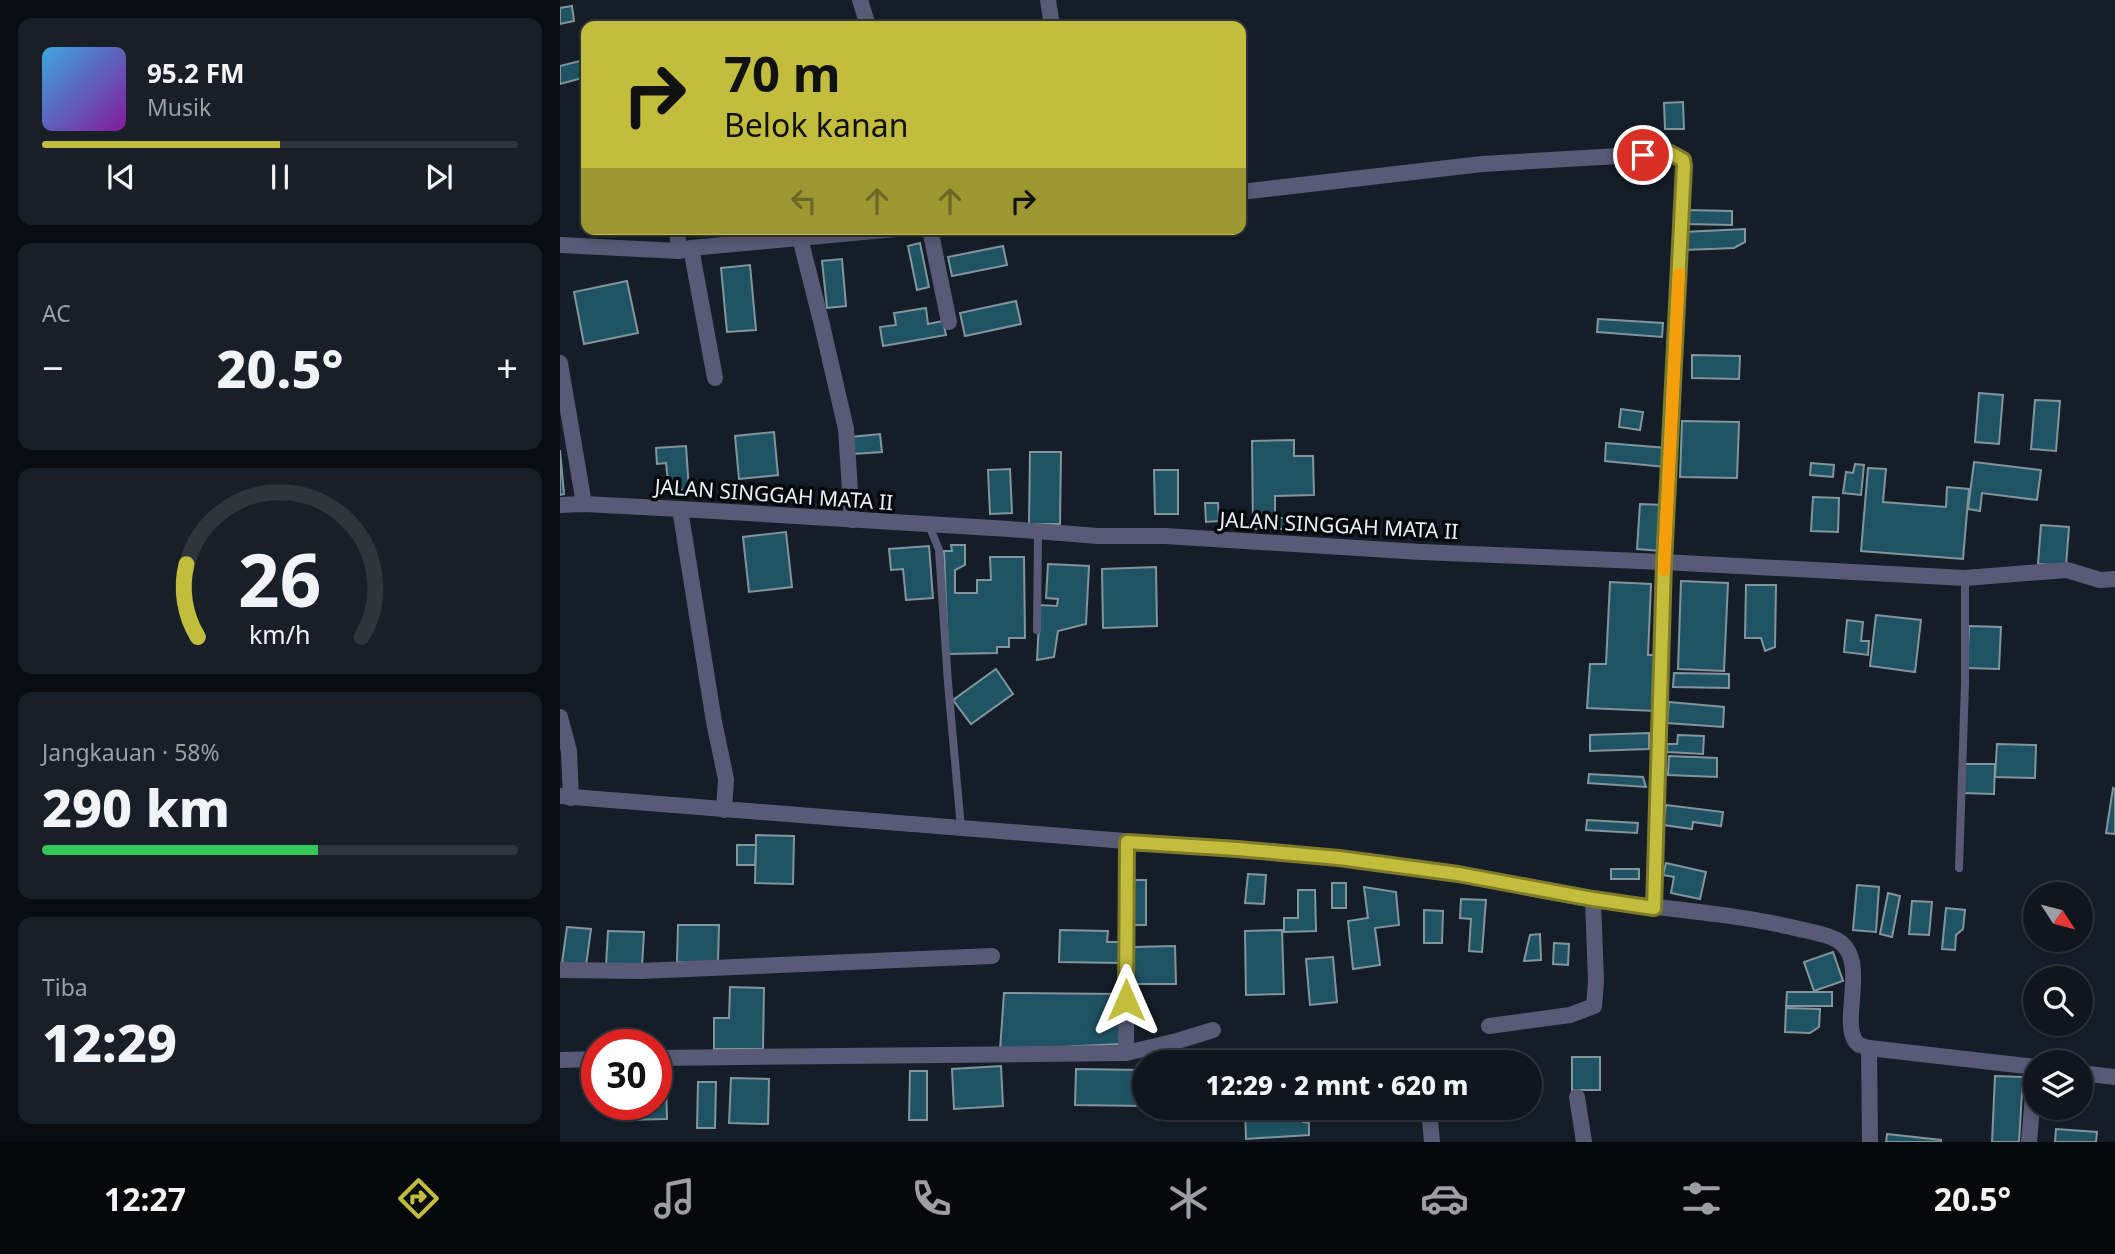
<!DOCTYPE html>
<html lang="id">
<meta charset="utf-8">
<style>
:root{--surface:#10161e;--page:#191f27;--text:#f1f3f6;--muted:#9c9fa4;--line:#30353c;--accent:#c3bd3e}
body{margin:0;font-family:"Noto Sans",sans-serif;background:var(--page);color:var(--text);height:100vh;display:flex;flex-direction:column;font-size:26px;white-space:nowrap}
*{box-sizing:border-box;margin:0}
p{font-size:23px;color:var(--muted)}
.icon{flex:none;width:38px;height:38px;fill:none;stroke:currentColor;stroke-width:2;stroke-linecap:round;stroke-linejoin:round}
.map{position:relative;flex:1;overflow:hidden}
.panel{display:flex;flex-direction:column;gap:18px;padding:18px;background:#090c10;width:560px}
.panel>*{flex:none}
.banner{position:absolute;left:21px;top:21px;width:665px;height:214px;border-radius:14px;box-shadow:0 4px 10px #0003,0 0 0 2px var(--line);background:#c3bd3e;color:#111;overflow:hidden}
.needle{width:46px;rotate:126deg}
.controls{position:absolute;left:1463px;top:882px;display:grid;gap:14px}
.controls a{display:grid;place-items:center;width:70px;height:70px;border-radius:50%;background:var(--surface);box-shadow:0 4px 10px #0003,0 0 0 2px var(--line);font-size:35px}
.speed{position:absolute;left:21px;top:1029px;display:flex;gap:14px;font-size:35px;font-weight:700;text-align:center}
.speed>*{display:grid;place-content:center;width:91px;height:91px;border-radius:50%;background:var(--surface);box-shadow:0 4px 10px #0003,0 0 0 2px var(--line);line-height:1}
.speed .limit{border:10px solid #d22;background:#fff;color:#111}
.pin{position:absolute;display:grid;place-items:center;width:60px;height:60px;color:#fff;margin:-30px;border:4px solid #fff;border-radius:50%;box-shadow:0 2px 7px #0007}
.me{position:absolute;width:77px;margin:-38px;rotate:0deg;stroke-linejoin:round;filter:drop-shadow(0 0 5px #0008)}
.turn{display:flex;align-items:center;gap:24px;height:147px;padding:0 28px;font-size:32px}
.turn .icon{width:91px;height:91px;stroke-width:2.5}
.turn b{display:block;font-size:49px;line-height:60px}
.lanes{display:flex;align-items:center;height:66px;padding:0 28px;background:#0003;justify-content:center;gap:35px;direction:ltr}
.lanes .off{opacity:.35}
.big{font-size:52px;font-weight:800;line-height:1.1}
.panel .tile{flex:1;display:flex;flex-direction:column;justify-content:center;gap:10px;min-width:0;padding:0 24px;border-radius:14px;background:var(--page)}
.panel .dial{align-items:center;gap:0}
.dial svg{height:182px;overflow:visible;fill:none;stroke:var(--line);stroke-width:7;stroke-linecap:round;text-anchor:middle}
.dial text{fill:var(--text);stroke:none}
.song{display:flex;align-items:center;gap:21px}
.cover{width:84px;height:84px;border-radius:10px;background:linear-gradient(135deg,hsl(200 70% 55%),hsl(290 70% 35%))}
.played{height:7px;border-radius:4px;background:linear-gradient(90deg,var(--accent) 50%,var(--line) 50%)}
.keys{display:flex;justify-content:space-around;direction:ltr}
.heat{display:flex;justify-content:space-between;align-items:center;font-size:38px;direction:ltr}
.charge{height:10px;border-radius:5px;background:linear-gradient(90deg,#34c759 58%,var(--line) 0)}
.trip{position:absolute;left:572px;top:1050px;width:410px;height:70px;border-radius:35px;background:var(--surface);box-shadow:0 4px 10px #0003,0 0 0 2px var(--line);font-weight:800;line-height:70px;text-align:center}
.dock{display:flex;height:112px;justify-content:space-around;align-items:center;background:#06090c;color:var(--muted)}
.dock .icon{width:49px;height:49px}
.dock .current{color:var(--accent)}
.dock b{font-size:32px;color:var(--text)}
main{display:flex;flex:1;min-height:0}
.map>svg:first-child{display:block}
</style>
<main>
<section class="panel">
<div class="tile">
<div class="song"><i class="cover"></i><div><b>95.2 FM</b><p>Musik</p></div></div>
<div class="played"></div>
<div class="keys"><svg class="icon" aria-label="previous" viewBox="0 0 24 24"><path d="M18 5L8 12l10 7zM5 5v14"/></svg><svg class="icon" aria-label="pause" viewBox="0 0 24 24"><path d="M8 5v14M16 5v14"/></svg><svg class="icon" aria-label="next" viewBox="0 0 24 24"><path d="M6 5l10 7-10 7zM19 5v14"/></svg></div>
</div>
<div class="tile"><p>AC</p>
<div class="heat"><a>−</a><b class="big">20.5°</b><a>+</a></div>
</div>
<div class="tile dial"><svg viewBox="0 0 100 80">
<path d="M14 69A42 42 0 1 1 86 69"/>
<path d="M14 69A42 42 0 0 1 9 37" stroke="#c3bd3e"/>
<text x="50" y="56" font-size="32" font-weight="700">26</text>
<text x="50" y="72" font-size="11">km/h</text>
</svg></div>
<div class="tile"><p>Jangkauan · 58%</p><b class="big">290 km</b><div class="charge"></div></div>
<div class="tile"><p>Tiba</p><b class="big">12:29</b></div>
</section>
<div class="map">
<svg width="1555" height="1142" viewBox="0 0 1555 1142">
<rect width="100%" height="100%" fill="#151e28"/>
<g fill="#1f5364" stroke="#82959c" stroke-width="2">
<path d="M12 6 14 21 0 24V8Z"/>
<path d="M24 60 26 77 0 84V66Z"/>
<path d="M1123 102 1124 129H1105L1104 103Z"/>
<path d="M1127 210 1172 211V225L1126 224Z"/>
<path d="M208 229H226V231L209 233Z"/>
<path d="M1185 229V242L1174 248 1125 250 1124 232Z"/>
<path d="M360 243 369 287 357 290 348 246Z"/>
<path d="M443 246 447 265 392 276 388 257Z"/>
<path d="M282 259 286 306 267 308 262 261Z"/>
<path d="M190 265 196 330 167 332 161 268Z"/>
<path d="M67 281 78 333 24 344 14 292Z"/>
<path d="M456 301 461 324 405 336 400 313Z"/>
<path d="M366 308 368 324 383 321 386 335 323 346 320 327 336 325 334 313Z"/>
<path d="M1038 319 1103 323 1102 337 1037 332Z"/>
<path d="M1132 355 1180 356 1179 379 1132 378Z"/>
<path d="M1419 393 1443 395 1439 444 1415 442Z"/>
<path d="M1475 400 1500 401 1496 451 1471 449Z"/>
<path d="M1061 409 1083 412 1080 430 1059 427Z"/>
<path d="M1122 421 1179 422 1177 478 1120 477Z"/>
<path d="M214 432 218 475 179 479 175 436Z"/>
<path d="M320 434 322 452 293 454 291 437Z"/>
<path d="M734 440V456H753L754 495 715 496V518H729V529H693L692 441Z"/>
<path d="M1046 443 1107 448 1105 467 1045 461Z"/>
<path d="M126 446 129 490 109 491 106 463 97 464 96 448Z"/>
<path d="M0 450 4 494 0 495Z"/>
<path d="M470 452H501L500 524H469Z"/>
<path d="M1414 462 1481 470 1477 500 1422 493 1420 511 1408 509Z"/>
<path d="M1251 463 1274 465 1273 477 1250 475Z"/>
<path d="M1295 464 1304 465 1301 495 1283 493 1286 472 1293 473Z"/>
<path d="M1308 468 1326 469 1323 502 1386 507 1387 487 1409 489 1403 559 1301 551Z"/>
<path d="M450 469 452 513 430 514 428 470Z"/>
<path d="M594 470H618V514H595Z"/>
<path d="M1253 497 1279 498 1278 532 1251 531Z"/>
<path d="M645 503H658L659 521 646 522Z"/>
<path d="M1080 504 1104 505 1101 551 1077 549Z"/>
<path d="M1481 525 1509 527 1506 566 1478 564Z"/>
<path d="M226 532 232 587 189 592 183 537Z"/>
<path d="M391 545H405V565L395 570V593H417V580H431L430 557H464L465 638H449V647H437V653L388 654 384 551H392Z"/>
<path d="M369 546 373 598 346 600 343 569 331 570 329 549Z"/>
<path d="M488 564 529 566 526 624 498 631 494 657 477 660 480 605 497 606 498 599 486 598Z"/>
<path d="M596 567 597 626 543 628 542 569Z"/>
<path d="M1121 581 1168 583 1164 671 1118 669Z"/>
<path d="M1050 582 1091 584 1088 655H1098L1095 711 1027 708 1030 664H1046Z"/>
<path d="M1186 585H1216L1215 647 1205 651 1201 638H1185Z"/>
<path d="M1316 615 1361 620 1355 672 1310 666Z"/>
<path d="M1287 620 1303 622 1301 641H1309L1308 655 1284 652Z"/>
<path d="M1409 626 1441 627 1439 669 1407 668Z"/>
<path d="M436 669 453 694 411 724 393 700Z"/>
<path d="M1114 673 1169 674V688L1113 687Z"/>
<path d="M1109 702 1164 707 1163 727 1107 723Z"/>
<path d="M1089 733V749L1030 751V735Z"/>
<path d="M1118 735 1144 736 1143 754 1107 752V744H1117Z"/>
<path d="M1437 744 1476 745 1475 778 1435 777Z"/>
<path d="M1109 756 1157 758V777L1108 775Z"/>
<path d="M1404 764H1435L1434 794 1403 793Z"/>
<path d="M1029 774 1083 777 1086 787 1028 783Z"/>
<path d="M1553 788 1555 789V834L1546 833Z"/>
<path d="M1106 805 1163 812 1161 826 1133 822 1132 829 1103 825Z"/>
<path d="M1027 820 1078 823 1077 833 1026 830Z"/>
<path d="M196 835 234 836 233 884 195 883Z"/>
<path d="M177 845H196L195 865H177Z"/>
<path d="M1106 863 1146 872 1140 899 1111 893 1114 877 1103 875Z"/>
<rect x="1051" y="869" width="28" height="10"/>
<path d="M688 874 706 875 704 904 685 903Z"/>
<rect x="568" y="880" width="18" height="45"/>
<rect x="772" y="883" width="14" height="25"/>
<path d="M1297 885 1319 887 1316 932 1293 930Z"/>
<path d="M804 887 836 892 839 925 815 928 820 965 793 969 788 921 808 918Z"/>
<path d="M738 890H755L756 931 724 932V918H738Z"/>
<path d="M1328 893 1340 896 1332 937 1320 934Z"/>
<path d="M901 899 926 900 922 952 909 951 911 919 900 918Z"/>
<path d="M1352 901 1372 902 1369 935 1349 934Z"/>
<path d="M1386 908 1405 910 1403 929 1396 935 1395 950 1382 949Z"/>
<path d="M864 910 883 911 882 943H864Z"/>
<path d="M118 925H159L158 962H117Z"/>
<path d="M7 927 31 929 26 966 2 963Z"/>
<path d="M500 930 548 931 547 942H559V963L499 962Z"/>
<path d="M722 930 724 994 686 995 685 931Z"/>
<path d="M48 931 84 932 82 967 46 965Z"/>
<path d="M980 934 981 960 964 961 970 935Z"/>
<path d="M994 943 1009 944 1008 965 993 964Z"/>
<path d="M615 946 616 984H573V947Z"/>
<path d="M1273 952 1283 981 1254 991 1244 962Z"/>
<path d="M773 957 777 1002 750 1005 746 959Z"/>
<path d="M170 987 204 988 203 1049H154V1018H169Z"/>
<path d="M1227 992H1272V1006H1226Z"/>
<path d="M444 993 560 994V1044L440 1050Z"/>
<path d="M1226 1008 1260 1009 1259 1027 1250 1033 1225 1032Z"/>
<rect x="1012" y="1057" width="28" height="33"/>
<path d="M441 1066 443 1106 394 1109 392 1069Z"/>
<path d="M516 1069 584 1070V1106L515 1105Z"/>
<path d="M350 1071H367V1120H349Z"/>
<path d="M1435 1076 1463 1077 1459 1142H1432Z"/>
<path d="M96 1078H106L107 1119 64 1120 63 1104H96Z"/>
<path d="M171 1078 209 1079 208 1124 169 1123Z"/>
<path d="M138 1082H156L155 1128H137Z"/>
<path d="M700 1108H743V1122L749 1123V1135L686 1139 685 1109Z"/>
<path d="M1496 1129 1537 1132 1536 1142H1495Z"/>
<path d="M1327 1134 1381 1140V1142H1326Z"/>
</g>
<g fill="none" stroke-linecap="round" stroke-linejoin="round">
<g stroke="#585a76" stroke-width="8">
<path d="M369 525 379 550 388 683 401 828"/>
<path d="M477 630 478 533"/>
<path d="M1399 868 1405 683V578"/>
</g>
<g stroke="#585a76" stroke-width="16">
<path d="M300 0 308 26"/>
<path d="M488 0 492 26"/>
<path d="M681 192 922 164 1110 153 1123 160 1124 166 1104 562 1094 908"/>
<path d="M117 229 119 251"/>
<path d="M370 229 389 322"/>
<path d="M240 238 262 325 286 429 292 520"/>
<path d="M0 245 119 251 131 248 336 229"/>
<path d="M131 248 155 378"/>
<path d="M0 363 24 504"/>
<path d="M0 505 24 504 120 509 449 529 538 536H605L861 552 1104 562 1405 578 1507 570 1540 580 1555 579"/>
<path d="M120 509 154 722 166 779 164 810"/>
<path d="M0 717 9 751 11 798"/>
<path d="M0 796 779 858C819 863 860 867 900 874 946 882 991 894 1036 900 1101 908 1167 913 1231 927 1246 931 1264 933 1277 940 1312 960 1276 1027 1299 1045 1300 1045 1308 1048 1309 1048L1475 1067"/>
<path d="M0 970 81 971 432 956"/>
<path d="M929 1026 1010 1015 1034 1006 1036 982 1033 899"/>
<path d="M1309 1048 1310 1142"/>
<path d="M566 1053 567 842"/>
<path d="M96 1058 566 1053 617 1041 653 1030"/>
<path d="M0 1060 37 1059"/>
<path d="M1521 1073 1555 1077"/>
<path d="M1017 1097 1024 1142"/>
<path d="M869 1109 872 1142"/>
<path d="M1469 1142 1475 1072"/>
</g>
</g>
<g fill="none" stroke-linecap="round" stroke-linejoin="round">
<g stroke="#7f7b28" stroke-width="18">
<path id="route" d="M566 1000 567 842 678 849 779 858 898 874 1033 899 1094 908 1104 562 1124 166 1123 160 1110 153 1083 155"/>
</g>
<use href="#route" stroke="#c3bd3e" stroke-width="12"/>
<path stroke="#f59e0b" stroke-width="12" d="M1104 570 1119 274"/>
</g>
<g text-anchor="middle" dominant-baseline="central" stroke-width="7" stroke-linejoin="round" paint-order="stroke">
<g font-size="21" fill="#e9f0f7" stroke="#05080c">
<text transform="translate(214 494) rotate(4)">JALAN SINGGAH MATA II</text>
<text transform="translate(779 525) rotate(3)">JALAN SINGGAH MATA II</text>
</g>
</g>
</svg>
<div class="controls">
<a><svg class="needle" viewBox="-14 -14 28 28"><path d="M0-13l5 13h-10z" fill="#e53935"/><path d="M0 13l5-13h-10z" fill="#9c9fa4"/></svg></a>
<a><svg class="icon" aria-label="search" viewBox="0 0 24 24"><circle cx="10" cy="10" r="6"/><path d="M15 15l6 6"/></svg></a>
<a><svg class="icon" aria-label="layers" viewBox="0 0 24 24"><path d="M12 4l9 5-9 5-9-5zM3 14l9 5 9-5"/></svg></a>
</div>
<div class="speed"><div class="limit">30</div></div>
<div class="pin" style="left:1083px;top:155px;background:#d93025"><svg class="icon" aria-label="arrive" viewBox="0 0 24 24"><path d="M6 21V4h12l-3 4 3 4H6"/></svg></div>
<svg class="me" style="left:566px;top:1000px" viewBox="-20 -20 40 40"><path d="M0-17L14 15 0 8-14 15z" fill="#c3bd3e" stroke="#fff" stroke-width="4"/></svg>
<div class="trip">12:29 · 2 mnt · 620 m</div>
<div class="banner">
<div class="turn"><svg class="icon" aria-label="right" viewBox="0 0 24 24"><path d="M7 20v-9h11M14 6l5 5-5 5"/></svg><div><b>70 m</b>Belok kanan</div></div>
<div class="lanes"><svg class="icon off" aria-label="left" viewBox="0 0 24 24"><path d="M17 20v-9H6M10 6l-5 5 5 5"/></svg><svg class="icon off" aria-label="ahead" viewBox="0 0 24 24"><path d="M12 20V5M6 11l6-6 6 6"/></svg><svg class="icon off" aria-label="ahead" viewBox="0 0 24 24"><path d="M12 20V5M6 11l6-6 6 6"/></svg><svg class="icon" aria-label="right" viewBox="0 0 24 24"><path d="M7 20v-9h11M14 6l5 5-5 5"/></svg></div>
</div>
</div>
</main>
<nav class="dock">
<b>12:27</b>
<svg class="icon current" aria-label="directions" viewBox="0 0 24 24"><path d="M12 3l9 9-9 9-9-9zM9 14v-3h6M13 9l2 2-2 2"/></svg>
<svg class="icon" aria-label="music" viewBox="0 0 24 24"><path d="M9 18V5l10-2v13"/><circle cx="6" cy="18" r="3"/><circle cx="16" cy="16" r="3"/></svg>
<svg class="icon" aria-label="phone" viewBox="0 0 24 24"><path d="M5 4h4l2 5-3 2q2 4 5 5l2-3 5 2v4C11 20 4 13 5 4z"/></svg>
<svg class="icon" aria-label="climate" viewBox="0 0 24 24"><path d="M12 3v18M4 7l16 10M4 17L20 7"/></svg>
<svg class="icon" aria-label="car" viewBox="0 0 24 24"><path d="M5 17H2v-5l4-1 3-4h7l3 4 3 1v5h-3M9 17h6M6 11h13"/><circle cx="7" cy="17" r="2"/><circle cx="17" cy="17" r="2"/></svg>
<svg class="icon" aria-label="filters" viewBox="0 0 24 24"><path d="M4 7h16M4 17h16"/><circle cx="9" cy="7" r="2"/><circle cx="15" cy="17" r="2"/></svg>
<b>20.5°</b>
</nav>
